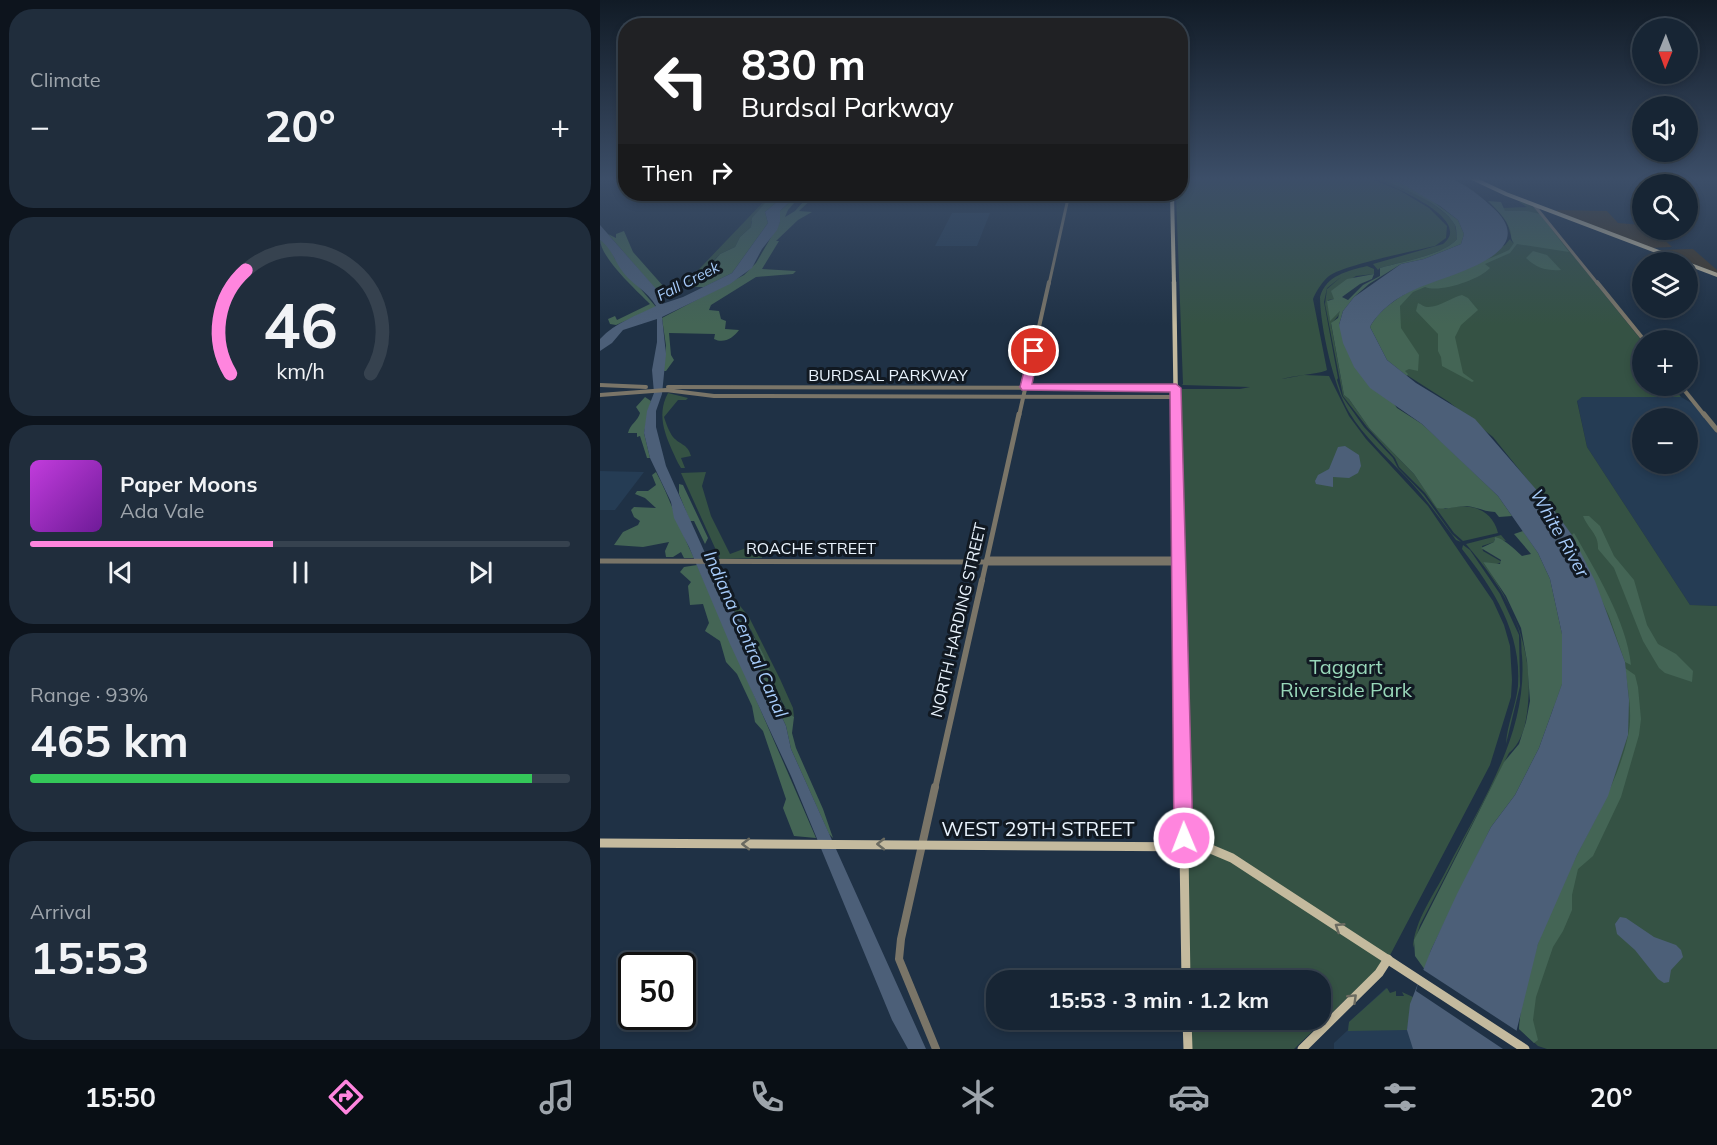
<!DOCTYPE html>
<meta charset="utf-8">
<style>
:root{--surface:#172534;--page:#202d3c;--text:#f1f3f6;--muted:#9ea5ac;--line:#36424f;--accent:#ff85de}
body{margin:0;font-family:Mulish,sans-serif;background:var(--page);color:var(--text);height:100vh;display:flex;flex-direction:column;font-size:22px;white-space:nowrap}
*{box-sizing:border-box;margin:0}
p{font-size:20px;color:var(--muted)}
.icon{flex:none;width:33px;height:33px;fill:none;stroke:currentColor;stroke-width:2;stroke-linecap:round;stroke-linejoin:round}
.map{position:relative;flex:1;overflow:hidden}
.details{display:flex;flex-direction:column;gap:9px;padding:9px;background:#0d141d;width:600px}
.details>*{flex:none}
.hud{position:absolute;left:18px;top:18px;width:570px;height:183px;border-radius:24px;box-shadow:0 3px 9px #0003,0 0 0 2px var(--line);background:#202124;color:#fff;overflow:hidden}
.needle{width:39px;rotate:181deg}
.fabs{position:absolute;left:1032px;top:18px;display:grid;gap:12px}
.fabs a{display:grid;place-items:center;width:66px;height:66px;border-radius:50%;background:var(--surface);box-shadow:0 3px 9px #0003,0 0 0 2px var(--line);font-size:30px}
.speed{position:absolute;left:18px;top:952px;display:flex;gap:12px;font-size:30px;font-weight:700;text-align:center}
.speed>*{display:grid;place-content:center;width:78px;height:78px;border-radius:50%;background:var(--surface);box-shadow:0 3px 9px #0003,0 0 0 2px var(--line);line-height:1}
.speed .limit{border:3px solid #111;border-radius:9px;background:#fff;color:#111}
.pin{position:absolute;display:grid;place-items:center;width:51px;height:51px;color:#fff;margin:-26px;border:3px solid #fff;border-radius:50%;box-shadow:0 2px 6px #0007}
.me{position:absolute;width:66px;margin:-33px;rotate:359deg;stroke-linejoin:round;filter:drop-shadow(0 0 4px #0008)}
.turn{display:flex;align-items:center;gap:21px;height:126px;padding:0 24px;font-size:27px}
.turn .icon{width:78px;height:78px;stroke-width:2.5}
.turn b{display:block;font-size:42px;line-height:51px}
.then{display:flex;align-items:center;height:57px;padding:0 24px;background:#0003;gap:12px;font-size:22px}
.big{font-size:45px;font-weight:700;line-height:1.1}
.details .widget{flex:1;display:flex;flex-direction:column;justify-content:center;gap:9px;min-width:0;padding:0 21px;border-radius:24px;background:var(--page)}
.details .dial{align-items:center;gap:0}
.dial svg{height:156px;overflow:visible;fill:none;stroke:var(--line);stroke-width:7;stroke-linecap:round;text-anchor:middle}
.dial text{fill:var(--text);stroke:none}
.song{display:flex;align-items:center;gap:18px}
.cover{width:72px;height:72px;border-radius:9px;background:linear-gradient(135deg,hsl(290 70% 55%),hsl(280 70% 35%))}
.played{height:6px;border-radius:3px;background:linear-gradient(90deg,var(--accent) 45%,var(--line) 45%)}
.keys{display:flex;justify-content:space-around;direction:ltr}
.heat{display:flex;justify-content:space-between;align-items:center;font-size:33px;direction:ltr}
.charge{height:9px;border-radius:4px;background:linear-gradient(90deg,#34c759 93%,var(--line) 0)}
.trip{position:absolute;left:386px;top:970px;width:345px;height:60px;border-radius:24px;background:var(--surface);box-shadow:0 3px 9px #0003,0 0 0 2px var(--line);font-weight:700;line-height:60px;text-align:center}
.tab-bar{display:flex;height:96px;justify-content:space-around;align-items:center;background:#090f15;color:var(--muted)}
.tab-bar .icon{width:42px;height:42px}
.tab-bar .current{color:var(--accent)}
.tab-bar b{font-size:27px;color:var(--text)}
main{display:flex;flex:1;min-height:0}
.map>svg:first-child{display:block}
</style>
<main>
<section class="details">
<div class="widget"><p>Climate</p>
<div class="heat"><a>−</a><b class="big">20°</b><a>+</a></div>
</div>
<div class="widget dial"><svg viewBox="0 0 100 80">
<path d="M14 69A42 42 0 1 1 86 69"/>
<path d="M14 69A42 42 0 0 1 22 16" stroke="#ff85de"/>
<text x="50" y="56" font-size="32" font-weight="700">46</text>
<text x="50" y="72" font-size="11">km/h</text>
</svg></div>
<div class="widget">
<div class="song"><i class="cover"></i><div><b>Paper Moons</b><p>Ada Vale</p></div></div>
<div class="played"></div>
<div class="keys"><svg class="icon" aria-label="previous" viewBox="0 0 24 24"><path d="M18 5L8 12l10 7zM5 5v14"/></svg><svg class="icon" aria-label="pause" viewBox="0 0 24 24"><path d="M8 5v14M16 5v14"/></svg><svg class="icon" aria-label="next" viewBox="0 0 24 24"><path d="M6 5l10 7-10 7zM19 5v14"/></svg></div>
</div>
<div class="widget"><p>Range · 93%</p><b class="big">465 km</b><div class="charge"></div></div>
<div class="widget"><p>Arrival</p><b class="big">15:53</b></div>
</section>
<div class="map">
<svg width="1117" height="1049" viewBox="0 0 1117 1049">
<rect width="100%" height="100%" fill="#1f3145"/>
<g fill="#403626">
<path d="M957 210 1007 211 1018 223 1042 225V230H1054L1072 247 1050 248 957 212Z"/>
<path d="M1093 249 1117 270V273L1058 250Z"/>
</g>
<g fill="#253c54" fill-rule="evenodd">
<path d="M352 213H390L377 246H335Z"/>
<path d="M982 397H1081L1095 405 1117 433V606L1090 605 987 447 977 400ZM1042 418H1088V464H1042Z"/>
<path d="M0 471 44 472 15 510H0Z"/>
<path d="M786 988 791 998 810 1004 813 1049H734V1043L748 1030 749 1022Z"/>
</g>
<g fill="#355244">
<path d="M581 178H769L799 190 829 208 847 226 846 238 835 246C813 251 744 265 729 276 723 281 716 291 713 299L727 370C721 374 695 375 682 379L704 375 729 376 749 416 766 439 828 506 893 601 904 625 910 646 912 680 911 697 890 765 788 959 694 1049H590V1020H720V981H589L582 597V389H640L650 387 582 385 583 384 576 194H580Z"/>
<path d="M772 178C792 178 845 206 855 225 856 229 856 235 857 239 844 255 800 262 780 268L778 270 773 264 843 244C875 219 790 185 772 178Z"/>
<path d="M171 194H173L151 222V227L140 237 135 247 120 254 88 288 82 287Z"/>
<path d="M922 201 935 208 1042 341V386H1076L1073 387 1081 397H982L977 401 987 447 1090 605 1117 606V1049H947L938 1046 919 1029 972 535 893 437 849 402 799 370 786 316 813 290 905 245 910 239 913 243 903 208 927 207 919 202Z"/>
<path d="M767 266 774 269V274L756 276 732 291 735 299 728 300 730 320 751 301 731 324 744 395 749 399 770 429 814 474 832 500 845 509C868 502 892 508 898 533L863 541 854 533 825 493 799 467 795 458 767 427 743 396 725 304 727 289 741 277 727 288 724 302 738 378 737 380 742 396 764 427 793 458 798 468 824 495 852 534 861 542 856 540C840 519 825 497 807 478 787 457 764 437 749 412 734 388 720 326 720 297 726 275 748 271 767 266Z"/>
<path d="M68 393 88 398 86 400H78L64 417C66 423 69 432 73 437 80 445 88 444 91 456L81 458 85 468H81L78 463C67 439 55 417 68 393Z"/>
<path d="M106 472 102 486 111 516 130 554 146 548 161 551 162 558 120 559 81 473Z"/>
<path d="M901 535 906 541 894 539V542L882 546 883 551 902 562 894 565 883 562C916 608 935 656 927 713 925 728 921 743 909 753L820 925 813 948C814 921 835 893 847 869 881 803 928 734 922 656 921 649 922 641 920 634 911 600 888 570 866 544Z"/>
<path d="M863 545 870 550 900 594 919 635 920 686 906 744C907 725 916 705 918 686 922 633 893 588 862 549Z"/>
<path d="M111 565H119L136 601 149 617 180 679 193 708 194 717 189 714 176 691 165 658 151 630 131 607Z"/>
<path d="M787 988 790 993 796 991V996H804L802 992 813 997 807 1030 748 1031 749 1022Z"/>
</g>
<g fill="#446555">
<path d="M778 178H792L823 194 858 220 864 234 861 244 824 259 801 264 769 284 754 297 743 311 739 325 797 408 822 424 846 446 898 496 912 516 899 517 895 512C885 512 877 507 867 506 856 506 847 510 837 508L814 474 770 429 749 399 744 395 731 323 738 318 740 311 730 321 727 301 734 299 731 291 747 279 774 274 772 279 760 284 742 297 748 300 763 285 780 276V268C800 262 844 255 857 239 856 235 857 229 855 225 843 203 800 187 778 178Z"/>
<path d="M173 194H186L165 212 168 223 132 273 104 287H87L102 275 120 254 135 247 140 237 151 227 152 218Z"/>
<path d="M198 194H202L188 210 185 217 195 211 210 194H217L199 211 212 212 198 220 176 241H179L162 269 196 271 193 274 156 277 111 305 109 310 119 311 121 319 126 321 125 329 139 330C133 338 124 344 114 339L115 334 69 333 71 355 74 360 66 371H63L66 346 62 318 144 275 156 263 180 222V211Z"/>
<path d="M888 201 901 202 905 211H927L940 214 969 252 917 244 910 253 885 264 890 268C879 280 840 293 825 287L813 292 800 306 801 328 819 355 818 371 809 369 805 371 808 374 807 376 787 360 770 327C793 285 868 270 909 250L914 243C910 238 912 236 910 230 906 218 896 209 888 201Z"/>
<path d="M24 231 33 252 64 287 59 293 8 234 16 238V234Z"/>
<path d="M0 240 8 244 15 259 56 307 16 325 10 324 8 319 15 316 17 320 50 304C36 290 1 258 0 240Z"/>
<path d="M933 251 947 255 961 270C947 271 936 268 926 258Z"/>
<path d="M862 295 868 298 878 310 861 325 855 337 863 373 874 381 872 382 842 366 841 357 838 351V334L816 311 818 303C821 304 824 307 827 307 838 308 852 297 862 295Z"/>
<path d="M45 397 51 401 44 433 50 458H47L40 436 37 437V433H28C30 424 38 421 40 413L36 407Z"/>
<path d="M56 472C71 500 80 530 94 558H84L81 552 73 557H66L65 551 69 542 43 547 14 545 23 532 38 525 40 521 34 517 31 510 34 507 56 508 45 498 35 494 37 491H48L56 485 52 475Z"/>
<path d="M79 484 83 485 108 538 105 544 94 521H90L79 494Z"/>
<path d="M983 516H989L1000 526 1014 556 1034 580 1047 625 1058 644 1076 654 1093 671 1092 682 1065 673 1059 668 1043 641 1014 568 998 549C999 534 988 529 983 516Z"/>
<path d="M923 531 938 553 950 579 962 634V684L939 748 915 795 891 827 831 950 825 970 815 956 814 940 904 762 919 744 926 722 930 701 927 661 921 628 906 596 883 562 900 564 901 560 881 548 894 542 895 537C906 540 913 548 922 556L931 554 914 534Z"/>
<path d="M974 533C995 570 1027 622 1031 665L1025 662 1009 616 972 535Z"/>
<path d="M97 565C137 656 177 747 216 838L194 836 183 808 186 799 163 731 155 722 152 706 137 674 126 662 120 641 105 631 109 623 103 604 90 605 88 586 91 582 80 572 84 567Z"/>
<path d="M139 619C150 630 159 644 165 658 173 674 177 707 194 717L192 733 196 748 223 809 233 838 229 834 191 749 186 726 148 645Z"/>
<path d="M1025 668 1035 675 1038 687 1041 719 1039 735 1021 797 993 856 978 869 972 895V910L963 931 953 947 936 997 933 1020 938 1040 934 1043 919 1029C923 969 951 907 978 853 997 815 1019 778 1028 736 1033 715 1028 690 1025 668Z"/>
</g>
<g fill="#4c5f78">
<path d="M792 178C809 178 830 175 847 178 862 181 879 195 890 205 948 254 848 274 816 289 799 296 779 310 770 327L787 360 816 383 875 419 953 509 972 535 995 581 1025 662 1029 700 1028 735 1008 796 977 855 938 944 912 1049H813L807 1030 810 1004 831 950 857 894 891 827 915 795 939 748 962 684V634L950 579 938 553 898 496 822 424 770 388 754 367 743 343 739 325 743 311 754 297 801 264 824 259 861 244 864 234 858 220 840 206Z"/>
<path d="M186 194H198L180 211V222L177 230 162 249 152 268 130 284 62 317 66 354 62 394 56 411V427L66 466 123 593 139 619 148 645 186 726 191 749 326 1049H308L292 1020 191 776 130 644 89 547 74 518 71 502 50 458 44 433 47 411 54 393 52 370 57 342V319L23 330 12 343 0 351V339C16 322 36 316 56 306 48 291 29 283 20 268 13 257 11 248 0 240V225L58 291 62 304 83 297 132 273 168 223 165 212Z"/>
<path d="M745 446 759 455 761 466 758 473 749 478 733 477V487L716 484 715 481 718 475 729 469 738 447Z"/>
<path d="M1020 917 1026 918 1054 937 1076 945 1081 950 1083 957 1071 970 1069 982 1064 983 1058 979 1035 950 1017 934 1015 924Z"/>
</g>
<path fill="#1f3145" d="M822 969 920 1033 915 1049H903L816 991Z"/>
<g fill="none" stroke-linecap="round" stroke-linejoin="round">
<g stroke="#7a7568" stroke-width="3">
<path d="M934 205 998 284"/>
<path d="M449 284 469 194"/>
</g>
<g stroke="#7a7568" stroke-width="4">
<path d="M997 282 1044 340"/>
<path d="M0 385 46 387"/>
<path d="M1081 386 1105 416"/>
<path d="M68 387 576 388"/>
<path d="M0 395 66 390 114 396 576 397"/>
<path d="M419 416 449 282"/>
</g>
<g stroke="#7a7568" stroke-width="5">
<path d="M1104 414 1117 430"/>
<path d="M387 559H579"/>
<path d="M0 561 386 562"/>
<path d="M386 563H579"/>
<path d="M382 581 419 414"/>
</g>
<path stroke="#7a7568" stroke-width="6" d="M335 789 382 580"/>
<path stroke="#7a7568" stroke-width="8" d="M335 787 301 939 299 959 336 1049"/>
<g stroke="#c4ba9e" stroke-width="4">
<path d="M872 178 906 194 1085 262"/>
<path d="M572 194 574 284"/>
<path d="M1088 264 1117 275"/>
</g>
<path stroke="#c4ba9e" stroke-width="4.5" d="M574 282 576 416"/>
<path stroke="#c4ba9e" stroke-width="6" d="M576 414 579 581"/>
<path stroke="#c4ba9e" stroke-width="8" d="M579 580 583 789"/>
<g stroke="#c4ba9e" stroke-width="9">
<path d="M583 787 586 981"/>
<path d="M0 843 606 847 632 858 925 1049"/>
<path d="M587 1020 588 1049"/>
<path d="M702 1049 779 973 788 959"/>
</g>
</g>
<defs><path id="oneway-chevron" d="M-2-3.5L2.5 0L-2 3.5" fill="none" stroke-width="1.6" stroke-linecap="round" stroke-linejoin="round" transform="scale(1.5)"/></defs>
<g stroke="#6a6a60">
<use href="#oneway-chevron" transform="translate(146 844) rotate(-180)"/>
<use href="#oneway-chevron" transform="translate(281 844) rotate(-180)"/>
<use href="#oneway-chevron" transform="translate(739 927) rotate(-147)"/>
<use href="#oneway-chevron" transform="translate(753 998) rotate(-44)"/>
</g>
<linearGradient id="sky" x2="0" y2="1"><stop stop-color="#111b26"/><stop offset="0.55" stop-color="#3c4e68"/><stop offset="1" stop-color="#3c4e68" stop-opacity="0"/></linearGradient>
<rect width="1117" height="325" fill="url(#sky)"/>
<path fill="#ff85de" stroke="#a65690" stroke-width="1.5" d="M434 347 439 351 432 384H576L581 388 593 838 591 845 584 848 577 845 574 838 570 392 422 390 420 387 429 351Z"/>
<g text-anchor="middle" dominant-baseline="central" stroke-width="6" stroke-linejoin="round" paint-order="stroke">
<g font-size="15" font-style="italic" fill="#a7ccfb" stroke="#111922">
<text transform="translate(88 281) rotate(-27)">Fall Creek</text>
</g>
<g font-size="16" fill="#e9f3fd" stroke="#111922">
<text x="288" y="375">BURDSAL PARKWAY</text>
<text x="211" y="548">ROACHE STREET</text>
<text transform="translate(358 620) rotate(-77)">NORTH HARDING STREET</text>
</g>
<g font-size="18" font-style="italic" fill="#a7ccfb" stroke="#111922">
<text transform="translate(960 533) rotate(60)">White River</text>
<text transform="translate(146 634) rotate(66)">Indiana Central Canal</text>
</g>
<g font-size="20" fill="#98d7b9" stroke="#111922">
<text x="746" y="666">Taggart<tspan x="746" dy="23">Riverside Park</tspan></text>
</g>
<g font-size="20" fill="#e9f3fd" stroke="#111922">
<text x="438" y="828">WEST 29TH STREET</text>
</g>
</g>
</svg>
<div class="fabs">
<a><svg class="needle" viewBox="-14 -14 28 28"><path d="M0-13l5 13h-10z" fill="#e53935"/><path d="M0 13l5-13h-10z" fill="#9ea5ac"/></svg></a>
<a><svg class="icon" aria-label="sound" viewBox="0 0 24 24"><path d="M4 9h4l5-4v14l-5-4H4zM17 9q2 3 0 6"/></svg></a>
<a><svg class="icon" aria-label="search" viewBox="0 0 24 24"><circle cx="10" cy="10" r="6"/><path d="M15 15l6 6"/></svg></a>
<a><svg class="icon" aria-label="layers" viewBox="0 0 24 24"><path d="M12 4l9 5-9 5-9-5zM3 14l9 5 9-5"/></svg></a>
<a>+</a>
<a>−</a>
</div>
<div class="speed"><div class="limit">50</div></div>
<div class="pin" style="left:434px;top:351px;background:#d93025"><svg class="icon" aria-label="arrive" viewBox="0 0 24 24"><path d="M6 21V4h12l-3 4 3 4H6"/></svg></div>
<svg class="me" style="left:584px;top:838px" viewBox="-20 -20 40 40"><circle r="17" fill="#ff85de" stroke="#fff" stroke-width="3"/><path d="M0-11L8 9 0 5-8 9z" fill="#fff"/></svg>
<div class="trip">15:53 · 3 min · 1.2 km</div>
<div class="hud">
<div class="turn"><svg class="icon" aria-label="left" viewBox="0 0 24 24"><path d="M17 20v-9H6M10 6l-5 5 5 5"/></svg><div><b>830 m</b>Burdsal Parkway</div></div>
<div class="then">Then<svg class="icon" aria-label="right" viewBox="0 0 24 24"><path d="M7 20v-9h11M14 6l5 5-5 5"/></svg></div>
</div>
</div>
</main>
<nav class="tab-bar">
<b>15:50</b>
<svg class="icon current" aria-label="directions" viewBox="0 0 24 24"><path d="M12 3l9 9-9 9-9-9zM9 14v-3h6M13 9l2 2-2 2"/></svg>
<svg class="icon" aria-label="music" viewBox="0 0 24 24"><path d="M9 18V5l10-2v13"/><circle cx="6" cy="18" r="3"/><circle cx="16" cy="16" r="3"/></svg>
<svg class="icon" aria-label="phone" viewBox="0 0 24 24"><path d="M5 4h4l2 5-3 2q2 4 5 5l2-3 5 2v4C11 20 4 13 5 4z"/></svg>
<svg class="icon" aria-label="climate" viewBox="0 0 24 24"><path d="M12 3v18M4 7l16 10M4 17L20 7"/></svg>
<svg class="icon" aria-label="car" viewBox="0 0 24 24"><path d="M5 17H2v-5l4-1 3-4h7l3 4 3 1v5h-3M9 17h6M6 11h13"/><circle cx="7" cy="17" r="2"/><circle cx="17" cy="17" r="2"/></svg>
<svg class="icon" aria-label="filters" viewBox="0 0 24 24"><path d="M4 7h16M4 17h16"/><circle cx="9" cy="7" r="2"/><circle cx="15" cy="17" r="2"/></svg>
<b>20°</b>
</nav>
